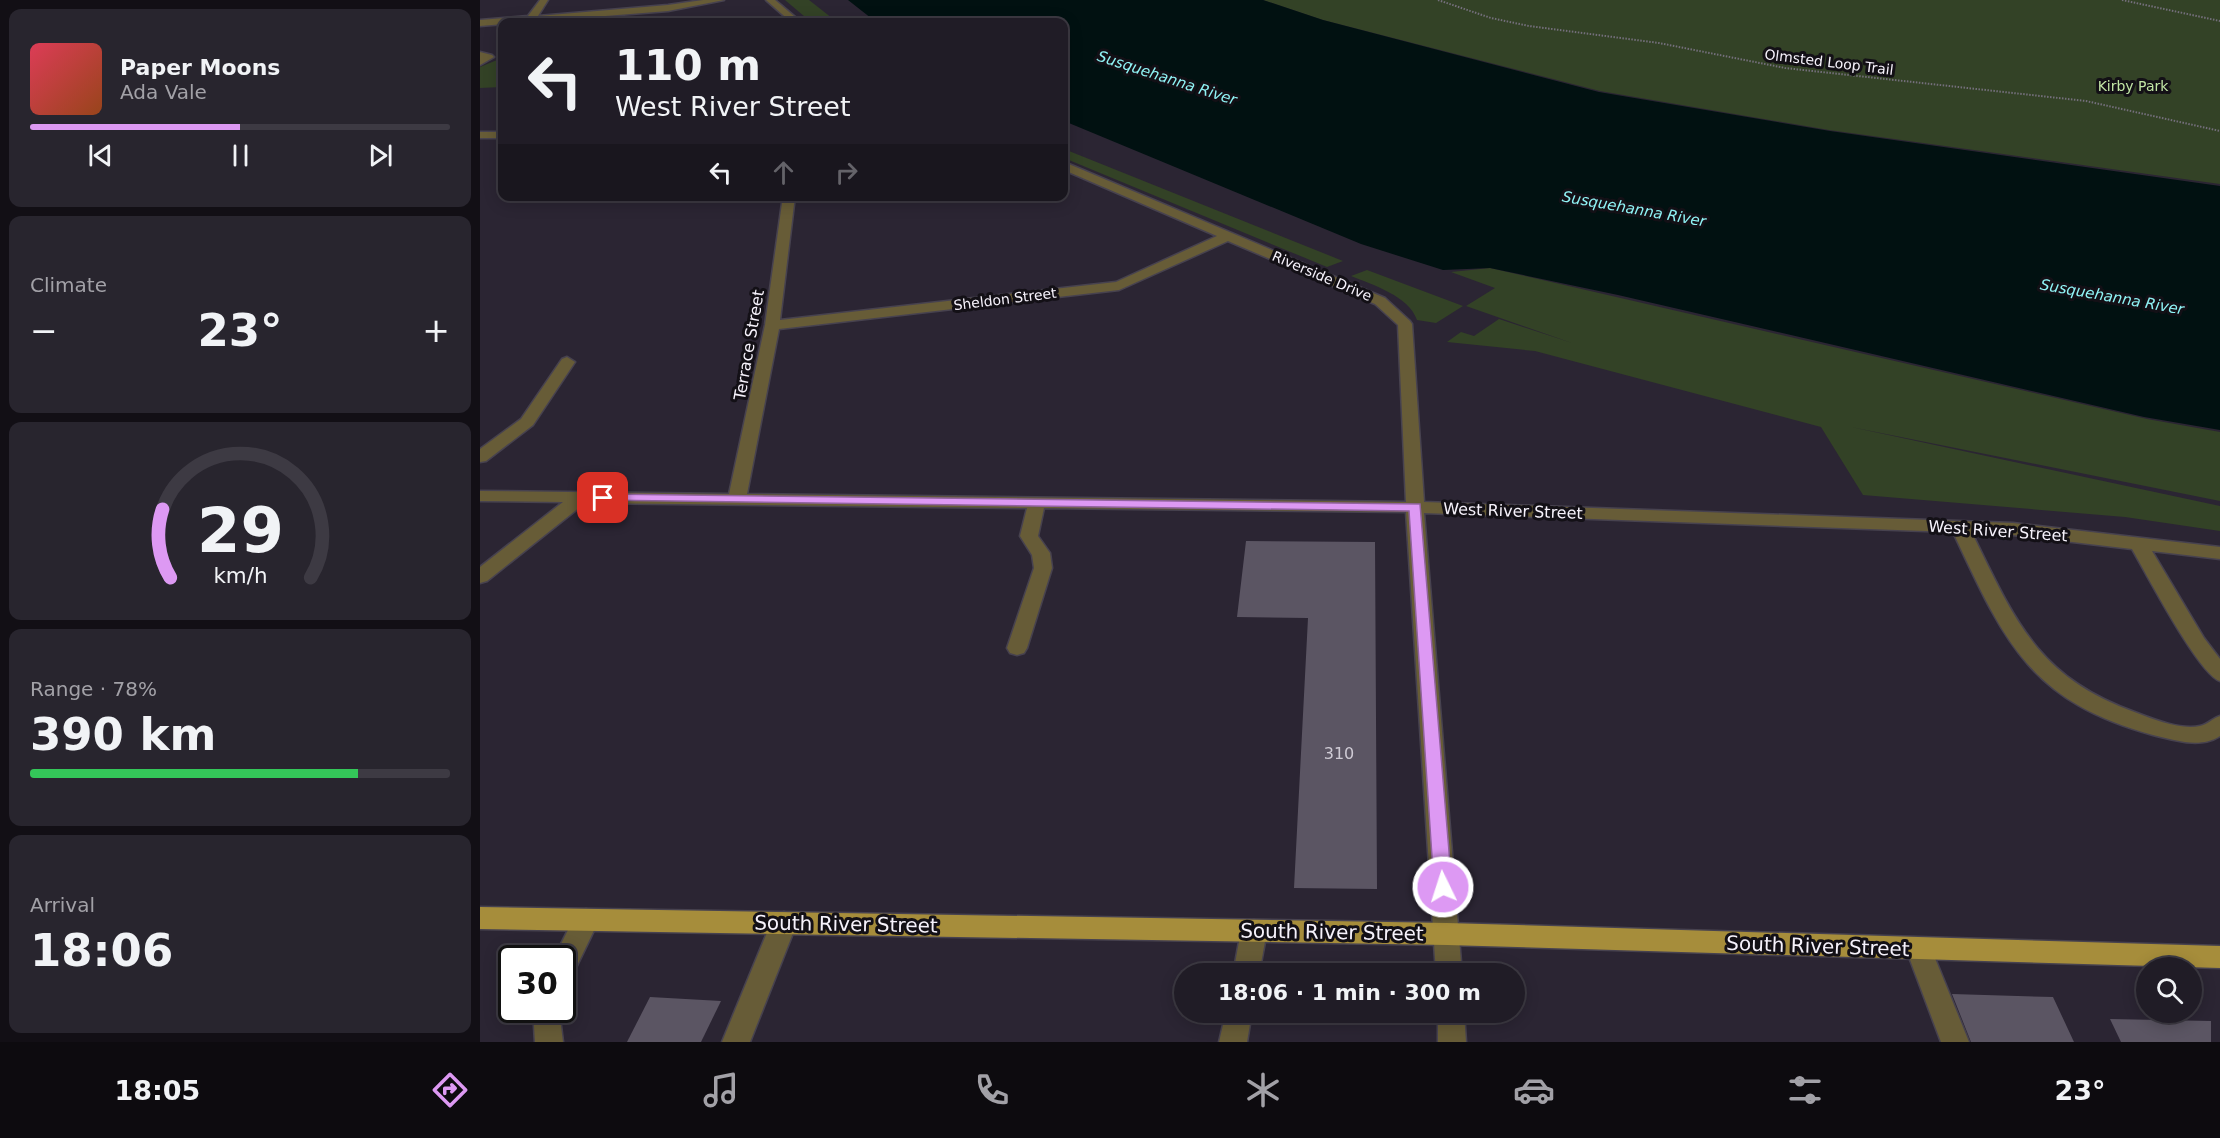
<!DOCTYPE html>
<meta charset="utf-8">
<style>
:root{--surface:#201c26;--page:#28252e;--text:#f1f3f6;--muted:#a2a1a7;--line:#3d3a43;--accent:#dd99f3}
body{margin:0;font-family:"DejaVu Sans",sans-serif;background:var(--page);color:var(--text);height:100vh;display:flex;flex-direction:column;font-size:22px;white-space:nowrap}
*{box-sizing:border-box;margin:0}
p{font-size:20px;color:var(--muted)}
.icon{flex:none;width:33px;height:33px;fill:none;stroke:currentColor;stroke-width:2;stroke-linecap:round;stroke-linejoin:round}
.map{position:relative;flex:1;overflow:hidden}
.panel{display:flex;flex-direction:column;gap:9px;padding:9px;background:#120f15;width:480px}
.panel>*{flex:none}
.top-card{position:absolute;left:18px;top:18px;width:570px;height:183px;border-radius:12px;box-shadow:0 3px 15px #0003,0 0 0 2px var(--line);background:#201c26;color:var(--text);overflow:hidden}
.tools{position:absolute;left:1656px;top:957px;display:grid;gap:12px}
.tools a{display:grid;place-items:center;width:66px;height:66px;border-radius:50%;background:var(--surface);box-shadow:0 3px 15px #0003,0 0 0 2px var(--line);font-size:30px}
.speed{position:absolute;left:18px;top:945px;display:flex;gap:12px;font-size:30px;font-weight:700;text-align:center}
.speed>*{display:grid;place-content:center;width:78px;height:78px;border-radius:50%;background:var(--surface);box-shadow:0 3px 15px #0003,0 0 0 2px var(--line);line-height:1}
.speed .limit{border:3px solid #111;border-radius:9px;background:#fff;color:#111}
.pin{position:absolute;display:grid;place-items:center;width:51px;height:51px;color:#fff;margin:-26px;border-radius:12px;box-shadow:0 3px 9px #0006}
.me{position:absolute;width:66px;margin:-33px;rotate:356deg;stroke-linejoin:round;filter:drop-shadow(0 0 4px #0008)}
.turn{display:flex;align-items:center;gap:21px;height:126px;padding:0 18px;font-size:27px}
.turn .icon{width:78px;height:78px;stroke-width:2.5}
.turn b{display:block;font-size:42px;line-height:51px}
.lanes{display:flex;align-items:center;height:57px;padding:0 18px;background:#0003;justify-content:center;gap:30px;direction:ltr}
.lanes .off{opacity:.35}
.big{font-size:45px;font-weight:700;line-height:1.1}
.panel .card{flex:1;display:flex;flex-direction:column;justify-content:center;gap:9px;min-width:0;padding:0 21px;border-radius:12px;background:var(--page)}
.panel .dial{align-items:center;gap:0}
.dial svg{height:156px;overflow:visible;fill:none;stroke:var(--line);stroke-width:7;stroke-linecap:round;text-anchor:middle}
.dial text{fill:var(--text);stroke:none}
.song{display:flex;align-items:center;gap:18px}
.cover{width:72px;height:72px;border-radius:9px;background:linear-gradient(135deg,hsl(350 70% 55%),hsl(20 70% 35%))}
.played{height:6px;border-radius:3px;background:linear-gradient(90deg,var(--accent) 50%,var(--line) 50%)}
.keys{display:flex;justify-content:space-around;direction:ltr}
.heat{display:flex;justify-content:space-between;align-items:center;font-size:33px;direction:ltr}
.charge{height:9px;border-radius:4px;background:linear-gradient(90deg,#34c759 78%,var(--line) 0)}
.trip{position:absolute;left:694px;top:963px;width:351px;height:60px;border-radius:30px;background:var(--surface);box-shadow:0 3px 15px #0003,0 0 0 2px var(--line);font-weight:700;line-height:60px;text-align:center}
.dock{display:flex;height:96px;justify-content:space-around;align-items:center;background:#0d0b0f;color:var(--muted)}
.dock .icon{width:42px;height:42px}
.dock .on{color:var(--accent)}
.dock b{font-size:27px;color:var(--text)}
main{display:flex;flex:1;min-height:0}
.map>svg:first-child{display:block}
</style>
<main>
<section class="panel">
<div class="card">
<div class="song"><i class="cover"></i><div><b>Paper Moons</b><p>Ada Vale</p></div></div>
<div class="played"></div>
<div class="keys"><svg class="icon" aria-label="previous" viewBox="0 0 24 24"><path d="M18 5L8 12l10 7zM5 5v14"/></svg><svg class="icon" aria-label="pause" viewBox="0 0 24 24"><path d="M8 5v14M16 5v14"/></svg><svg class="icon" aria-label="next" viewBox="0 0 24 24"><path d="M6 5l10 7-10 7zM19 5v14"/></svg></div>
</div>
<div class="card"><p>Climate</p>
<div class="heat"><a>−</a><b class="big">23°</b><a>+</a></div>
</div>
<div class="card dial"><svg viewBox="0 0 100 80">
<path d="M14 69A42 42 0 1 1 86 69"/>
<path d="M14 69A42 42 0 0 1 10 34" stroke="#dd99f3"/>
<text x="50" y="56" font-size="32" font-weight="700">29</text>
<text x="50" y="72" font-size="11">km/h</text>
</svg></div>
<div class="card"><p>Range · 78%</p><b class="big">390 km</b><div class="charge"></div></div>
<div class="card"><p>Arrival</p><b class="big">18:06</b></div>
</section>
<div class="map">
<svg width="1740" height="1042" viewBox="0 0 1740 1042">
<rect width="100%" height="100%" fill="#2b2533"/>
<g fill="#334226">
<path d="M305 0H329L357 22H331Z"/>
<path d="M783 0H1740V184L1349 130 1120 91 843 20Z"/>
<path d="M22 58V87L0 88V67Z"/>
<path d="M584 149 863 261 847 267 584 158Z"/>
<path d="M1010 268 1667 419 1740 432V501L1371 427 1740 506V531L1645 517 1383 495 1341 427 1055 351 967 342 981 332 994 336 1019 319 1092 343 986 306 1015 288 971 272Z"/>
<path d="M887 270 983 306 956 323 937 320C929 296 893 285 871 276Z"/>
</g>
<path fill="#011111" d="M368 0H783L843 20 1119 92 1350 131 1740 186V430L1664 417 1138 295 1010 268 963 270 881 244 584 121V22H396Z"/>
<g fill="#5b5563">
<path d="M766 541 895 542 897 889 814 888 828 618 757 617Z"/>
<path d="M1472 994 1573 997 1594 1042H1491Z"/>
<path d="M170 997 241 1001 221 1042H147Z"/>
<path d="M1630 1019 1731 1021V1042H1641Z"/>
</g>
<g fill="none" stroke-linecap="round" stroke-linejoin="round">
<g stroke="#47424f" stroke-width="3">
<g id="minor">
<path d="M60 0H68L58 16 188 5 223 0H244L188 11 0 26V20L48 16Z"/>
<path d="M286 0H295L321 22H311Z"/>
<path d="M0 52 12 55 14 57 0 65Z"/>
<rect x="0" y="132" width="22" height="6"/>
<path d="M584 162 905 298 930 321 932 324 944 502 1533 523 1740 547V559L1672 551 1724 638 1740 659V681C1719 675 1666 573 1652 549L1533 535 1492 533C1535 621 1558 678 1657 713 1675 720 1701 730 1720 726 1727 725 1733 718 1740 716V736C1720 749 1695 740 1673 735 1549 701 1524 641 1473 532L944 513 982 974H956L926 512 564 508 558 536 570 553 572 568 547 648 544 653 537 655 530 653 527 648 554 568 552 555 540 536 547 508 105 503 7 581 0 583V567L83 502 0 501V491L249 494 285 325 303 196H315L300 320 636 282 737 236 584 170ZM748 241 895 304 918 325 926 502 267 494 299 329 639 290Z"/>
<path d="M87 357 95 362 53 425 6 461 0 462V449L41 419 82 359Z"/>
<path d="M106 909 115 912 119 920 91 978 82 981V958H74L97 912Z"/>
<path d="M304 912 313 915 317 923 270 1042H242L291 923 295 915Z"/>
<path d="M774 920 783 923 787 931 779 974H753L761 931 765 923Z"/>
<path d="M1439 938 1448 941 1489 1042H1461L1426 949 1430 941Z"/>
<path d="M53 1010H79L83 1042H55Z"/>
<path d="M746 1012H772L767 1042H739Z"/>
<path d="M958 1012H984L986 1042H958Z"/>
</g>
</g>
<g stroke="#47424f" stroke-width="3">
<path id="major" d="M0 907 967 923 1740 946V968L967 945 0 929Z"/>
</g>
<g stroke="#746f7b" stroke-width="2" stroke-dasharray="1.5 1.5" stroke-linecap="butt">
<path d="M958 0 1011 18 1049 26 1179 43 1305 68 1606 101 1740 131"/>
<path d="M1642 0 1740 21"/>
</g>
<use href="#minor" fill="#675c37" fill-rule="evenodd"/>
<use href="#major" fill="#a68d3b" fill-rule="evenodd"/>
</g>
<path fill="#dd99f3" stroke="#90639e" stroke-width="1.5" d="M123 494 940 504 972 887 970 892 963 894 957 892 954 887 929 511 118 500 116 498Z"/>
<g text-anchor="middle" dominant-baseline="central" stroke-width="6" stroke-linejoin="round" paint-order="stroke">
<g font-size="14" fill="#f6f2fb" stroke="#131016">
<text transform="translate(1349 62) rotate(7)">Olmsted Loop Trail</text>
<text transform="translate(842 276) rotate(23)">Riverside Drive</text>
<text transform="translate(525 299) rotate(-7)">Sheldon Street</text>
</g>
<g font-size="14" fill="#c2e6a5" stroke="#131016">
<text x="1653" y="86">Kirby Park</text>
</g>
<g font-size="15" font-style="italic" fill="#90f4f6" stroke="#131016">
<text transform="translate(687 78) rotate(18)">Susquehanna River</text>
<text transform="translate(1154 209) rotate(10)">Susquehanna River</text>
<text transform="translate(1632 297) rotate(10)">Susquehanna River</text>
</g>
<g font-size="16" fill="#f6f2fb" stroke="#131016">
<text transform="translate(269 345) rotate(-80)">Terrace Street</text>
<text transform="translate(1033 511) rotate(2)">West River Street</text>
<text transform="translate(1518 531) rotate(4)">West River Street</text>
</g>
<g font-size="16" fill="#cfcbd5">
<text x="859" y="753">310</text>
</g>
<g font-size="20" fill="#f6f2fb" stroke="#131016">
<text transform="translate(366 924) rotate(1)">South River Street</text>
<text transform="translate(852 932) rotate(1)">South River Street</text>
<text transform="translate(1338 946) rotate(2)">South River Street</text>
</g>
</g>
</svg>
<div class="tools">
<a><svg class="icon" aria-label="search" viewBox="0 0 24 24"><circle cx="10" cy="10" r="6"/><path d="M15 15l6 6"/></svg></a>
</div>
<div class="speed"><div class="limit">30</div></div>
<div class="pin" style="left:123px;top:498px;background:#d93025"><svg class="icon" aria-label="arrive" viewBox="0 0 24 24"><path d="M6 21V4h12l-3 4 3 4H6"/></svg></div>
<svg class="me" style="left:963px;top:887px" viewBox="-20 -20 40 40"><circle r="17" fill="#dd99f3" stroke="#fff" stroke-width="3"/><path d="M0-11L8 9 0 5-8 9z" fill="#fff"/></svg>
<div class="trip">18:06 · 1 min · 300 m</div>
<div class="top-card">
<div class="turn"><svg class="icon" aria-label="left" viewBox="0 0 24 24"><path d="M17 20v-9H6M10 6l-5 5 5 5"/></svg><div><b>110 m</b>West River Street</div></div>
<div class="lanes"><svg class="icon" aria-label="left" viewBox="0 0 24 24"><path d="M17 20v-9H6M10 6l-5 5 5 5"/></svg><svg class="icon off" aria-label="ahead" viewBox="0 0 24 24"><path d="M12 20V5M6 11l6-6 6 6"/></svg><svg class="icon off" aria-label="right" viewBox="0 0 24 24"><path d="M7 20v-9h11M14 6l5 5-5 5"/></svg></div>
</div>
</div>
</main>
<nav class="dock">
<b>18:05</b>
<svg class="icon on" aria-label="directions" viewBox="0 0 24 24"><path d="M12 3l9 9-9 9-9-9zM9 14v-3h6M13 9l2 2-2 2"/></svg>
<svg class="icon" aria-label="music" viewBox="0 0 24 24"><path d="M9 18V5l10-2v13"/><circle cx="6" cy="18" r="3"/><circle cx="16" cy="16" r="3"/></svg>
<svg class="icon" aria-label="phone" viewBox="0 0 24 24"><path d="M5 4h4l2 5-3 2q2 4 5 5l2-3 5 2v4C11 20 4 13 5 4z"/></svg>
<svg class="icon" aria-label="climate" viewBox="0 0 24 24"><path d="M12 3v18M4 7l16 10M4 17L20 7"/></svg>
<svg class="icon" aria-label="car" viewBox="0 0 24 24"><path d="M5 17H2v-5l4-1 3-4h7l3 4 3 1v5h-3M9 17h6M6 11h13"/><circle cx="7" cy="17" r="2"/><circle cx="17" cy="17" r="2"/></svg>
<svg class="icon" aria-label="filters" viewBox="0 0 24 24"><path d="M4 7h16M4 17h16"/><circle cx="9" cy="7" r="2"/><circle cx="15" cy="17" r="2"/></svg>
<b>23°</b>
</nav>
